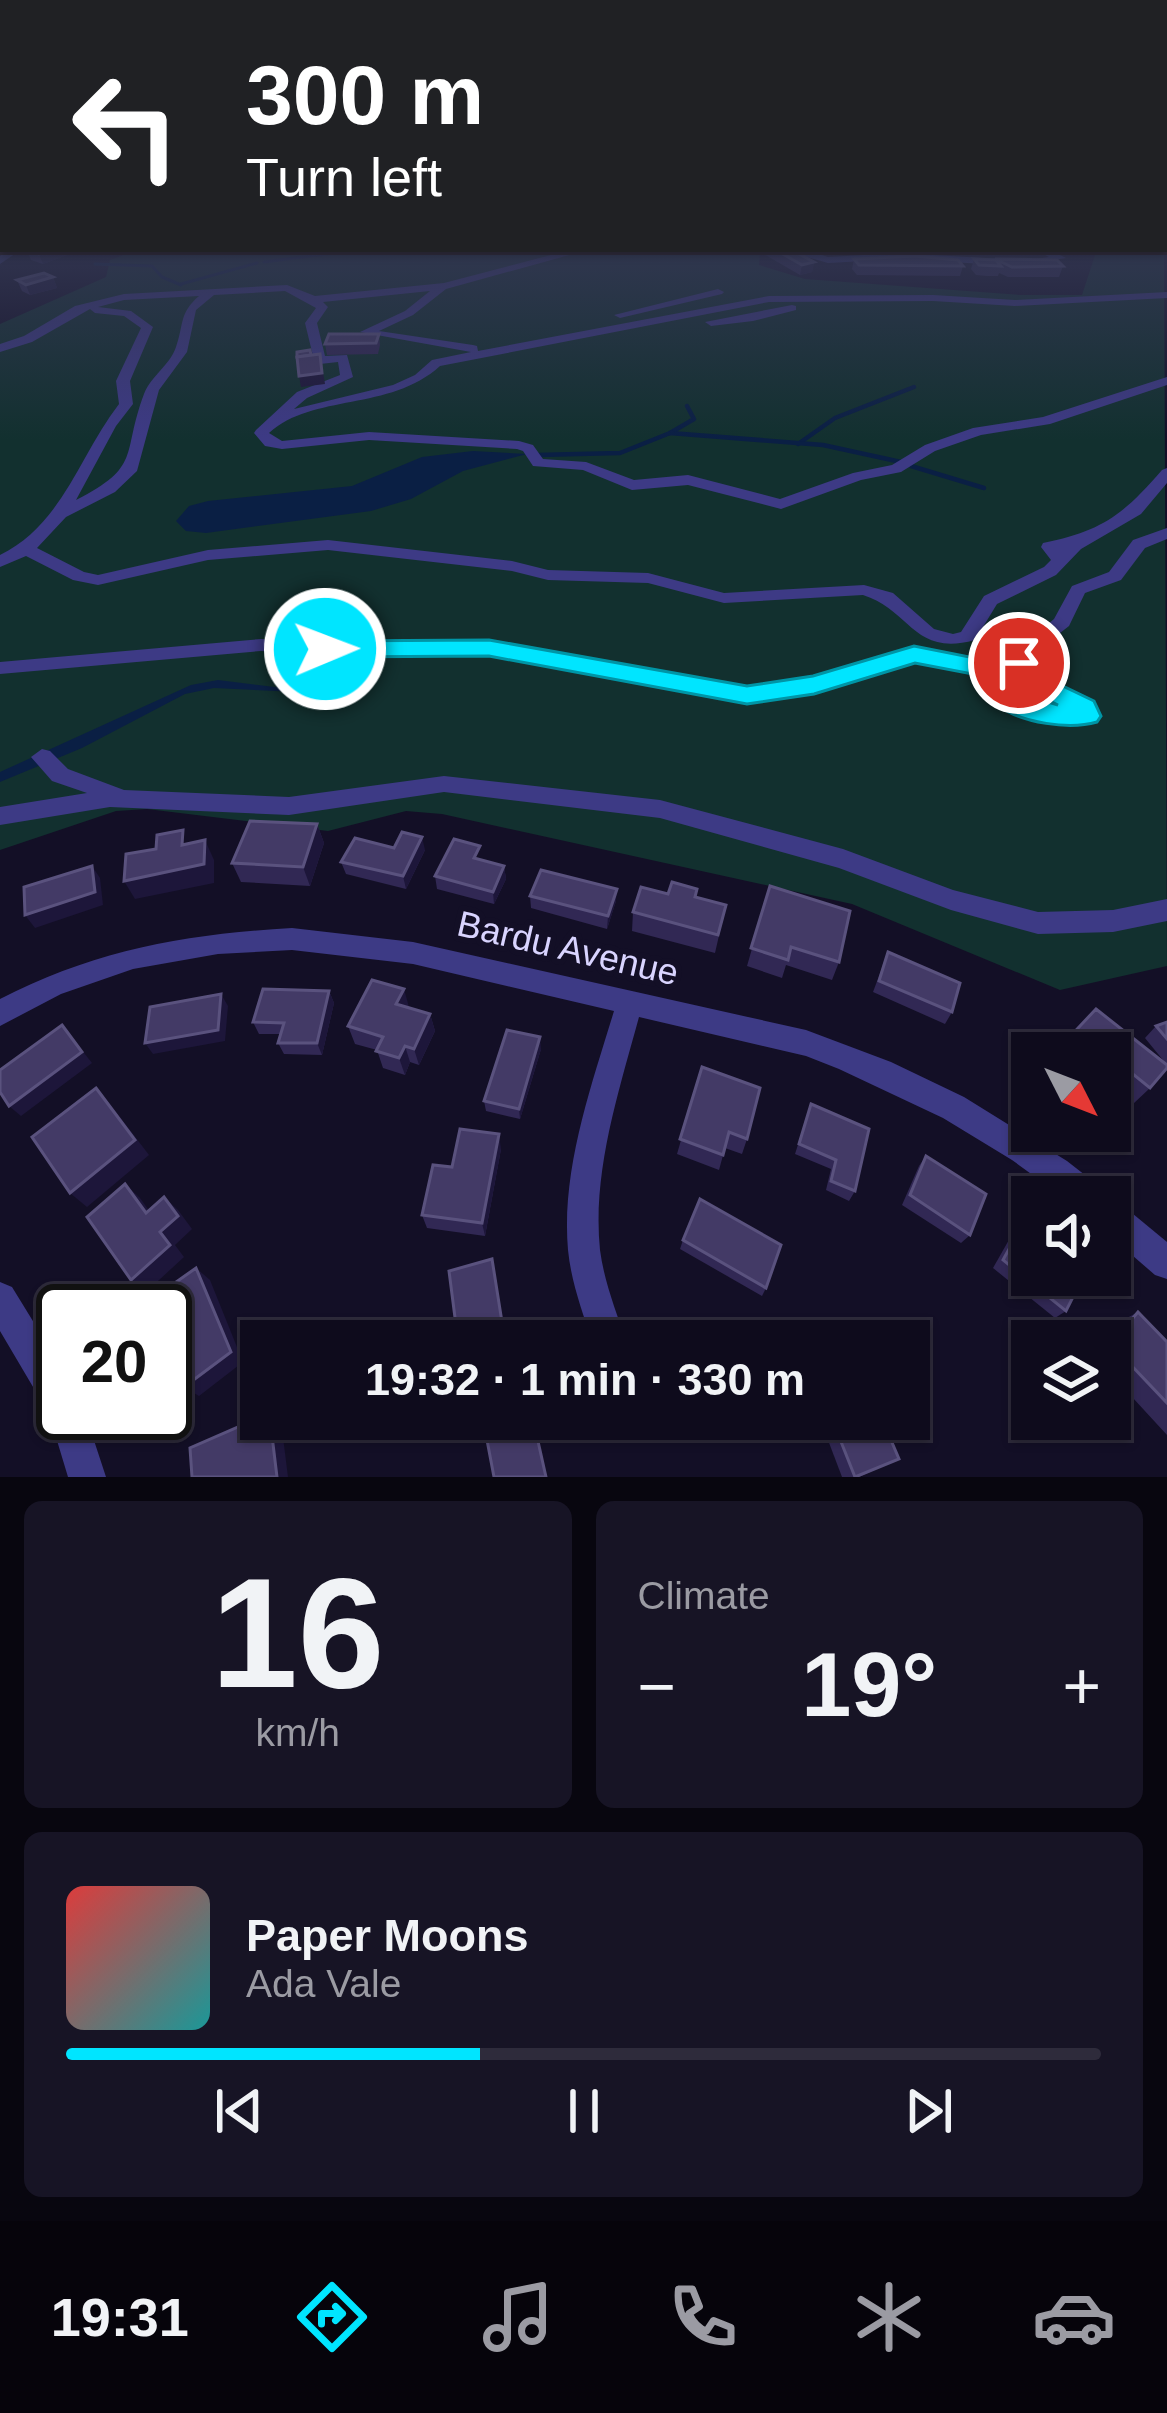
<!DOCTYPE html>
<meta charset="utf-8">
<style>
:root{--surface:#0e0b1c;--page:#171425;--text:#f1f3f6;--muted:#9b9ba3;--line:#2e2b3b;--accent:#00e5ff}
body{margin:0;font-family:Arial,sans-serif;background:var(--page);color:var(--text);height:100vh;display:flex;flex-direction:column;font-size:45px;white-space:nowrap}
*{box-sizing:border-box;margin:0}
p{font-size:39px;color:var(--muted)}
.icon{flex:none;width:66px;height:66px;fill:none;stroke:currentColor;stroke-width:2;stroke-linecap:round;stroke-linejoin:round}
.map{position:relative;height:1477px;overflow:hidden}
.panel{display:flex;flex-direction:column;gap:24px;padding:24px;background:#08060f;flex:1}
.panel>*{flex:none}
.banner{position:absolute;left:0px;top:0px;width:1167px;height:252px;box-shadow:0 3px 9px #0004,0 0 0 3px var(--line);background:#202124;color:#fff;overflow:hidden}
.needle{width:78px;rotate:132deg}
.buttons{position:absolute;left:1011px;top:1032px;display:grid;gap:24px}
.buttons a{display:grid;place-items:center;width:120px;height:120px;border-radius:0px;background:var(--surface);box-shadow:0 3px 9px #0004,0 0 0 3px var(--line);font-size:60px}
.speed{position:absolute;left:36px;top:1284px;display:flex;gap:24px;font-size:60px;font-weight:700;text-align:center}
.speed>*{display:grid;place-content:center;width:156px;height:156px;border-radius:50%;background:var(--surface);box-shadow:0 3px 9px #0004,0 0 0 3px var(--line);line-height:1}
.speed .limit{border:6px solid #111;border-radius:18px;background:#fff;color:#111}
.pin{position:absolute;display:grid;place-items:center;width:102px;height:102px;color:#fff;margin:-51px;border:6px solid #fff;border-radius:50%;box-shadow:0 3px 12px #0007}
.me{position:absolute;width:132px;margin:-66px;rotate:89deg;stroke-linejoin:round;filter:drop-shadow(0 0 9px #0008)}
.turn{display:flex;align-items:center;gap:42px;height:252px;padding:0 48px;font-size:54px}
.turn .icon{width:156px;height:156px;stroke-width:2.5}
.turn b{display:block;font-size:84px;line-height:102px}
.big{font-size:90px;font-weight:700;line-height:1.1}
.panel .tile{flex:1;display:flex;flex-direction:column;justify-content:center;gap:18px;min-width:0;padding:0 42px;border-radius:18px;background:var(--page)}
.panel .dial{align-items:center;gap:0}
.dial b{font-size:156px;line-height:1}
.song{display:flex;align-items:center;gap:36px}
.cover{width:144px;height:144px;border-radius:18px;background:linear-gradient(135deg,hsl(0 70% 55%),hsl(180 70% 35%))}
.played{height:12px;border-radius:6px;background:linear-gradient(90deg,var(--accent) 40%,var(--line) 40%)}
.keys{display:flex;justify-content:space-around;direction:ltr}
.heat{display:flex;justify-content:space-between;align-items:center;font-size:66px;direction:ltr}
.panel .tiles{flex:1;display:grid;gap:24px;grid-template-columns:1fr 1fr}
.tile:last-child{grid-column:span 2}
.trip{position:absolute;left:240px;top:1320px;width:690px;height:120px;border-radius:0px;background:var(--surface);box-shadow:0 3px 9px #0004,0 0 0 3px var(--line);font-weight:700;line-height:120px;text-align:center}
.menu{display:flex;height:192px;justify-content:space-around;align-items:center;background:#06040b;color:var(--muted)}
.menu .icon{width:84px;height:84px}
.menu .active{color:var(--accent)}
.menu b{font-size:54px;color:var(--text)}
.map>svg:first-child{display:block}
</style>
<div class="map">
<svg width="1167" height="1477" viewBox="0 0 1167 1477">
<rect width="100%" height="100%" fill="#130f26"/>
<path fill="#12302f" d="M1164 233 1167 966 1060 990 852 904 442 814 406 811 328 831 147 809 116 811 0 850V324L106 277 110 260 140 249H770L760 252 759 265 805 279 1020 295H1082L1097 249H1164Z"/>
<g fill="#0a1f44">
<path d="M473 451 527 454 463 471 411 499 371 511 206 533 186 531 176 521 189 506 208 501 352 486 422 457Z"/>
<path d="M218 680 341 695 340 700 297 692 214 688 185 694 82 748 0 782V772L191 685Z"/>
</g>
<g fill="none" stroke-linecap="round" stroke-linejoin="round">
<g stroke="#0a1f44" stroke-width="3">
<path d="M264 262 364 249"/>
<path d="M95 264 152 266 162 277 181 285"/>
<path d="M181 284 257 263"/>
</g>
<g stroke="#0a1f44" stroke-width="4.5">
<path d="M670 433 694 419 687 406"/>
<path d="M798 444 835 418 914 387"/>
<path d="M537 455 620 453 670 433 823 445 901 462"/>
<path d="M911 466 984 488"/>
</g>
<g fill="#3d3a85" fill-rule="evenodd">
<path d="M0 236 3 237V243L0 242Z"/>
<path d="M10 249H22L0 264V256Z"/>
<path d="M574 249H591L446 289 413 315 379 331 473 345 477 346 478 351 769 296 933 295 1015 300 1167 292V298L1015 306 933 301 769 302 440 366C389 412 313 393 269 433L282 441 369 432 519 441 533 445 543 459 586 462 634 480 688 475 780 499 853 473 892 465 925 445 973 428 1043 417 1167 377V385L1050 424 981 435 935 451 901 472 861 480 781 509 688 485 632 490 583 470 533 466 523 451 517 449 369 440 282 449 265 446 254 433 256 430 297 392 340 375 338 362 320 364 314 360 305 323 316 308 285 291 214 295 196 310 187 352 159 390 137 471 115 492 66 517 37 548 84 572 98 575 208 550 328 540 512 561 548 570 648 573 724 593 864 585 893 593 934 629 953 634 961 632 984 596 1044 567 1051 560 1041 547 1043 543C1102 531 1123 515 1162 470L1167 468V483L1141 514 1081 549 1056 575 997 604 975 640C913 657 911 610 863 595L724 603 648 583 548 580 512 571 328 550 208 560 98 585 73 580 26 556 0 567V555C62 525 79 456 119 404L116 381 141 328 124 316 95 313 90 309 32 342 0 352V344L24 336 75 306 124 294 287 285 315 296 444 283ZM430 291 405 311 360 332 471 352 432 360 415 375 393 385 294 409 307 398 353 377 347 355 325 356 317 323 328 307 323 302ZM199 296C179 313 184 324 176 347 170 365 151 376 144 394 121 455 143 466 76 500L116 426 133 404 130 381 153 327 131 311 98 307 124 300Z"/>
<path d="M801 249H811L810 251 828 257 900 253 1001 259 1006 262 1001 265 900 259 828 263 800 255Z"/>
<path d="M1034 249H1048L1066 258 1029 264V260L1049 257Z"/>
<path d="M718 289 724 292 722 294 620 318 614 315Z"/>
<path d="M792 305 796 306V310L753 321 711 326 705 322Z"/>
<path d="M1167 528V539L1145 548 1121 580 1085 593 1069 626 1032 655 1031 670 1092 703 1093 718 1083 725 1017 712 999 703 982 679 966 669 915 660 814 692 747 702 569 667 460 653 325 655 261 651 0 674V662L261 639 325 643 460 641 569 655 747 688 813 678 914 648 978 658 996 669 1013 693 1029 701 1069 708 1014 678 1011 673 1013 653 1054 619 1072 586 1109 572 1133 540Z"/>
<path d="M42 749 50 751 68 769 124 790 289 797 444 776 660 800 843 849 953 890 1038 912 1113 910 1167 899V921L1113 932 1038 934 951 910 839 868 660 818 444 792 289 815 110 807 0 825V807L87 793 52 781 31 757Z"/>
<path d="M292 928 413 942 806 1030 891 1062 964 1097 1067 1161 1099 1186 1104 1197H1063L1012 1160 943 1118 839 1069 806 1056 639 1017C619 1091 592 1172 600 1250 604 1281 616 1311 626 1341H592C582 1311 571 1281 568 1250 561 1170 591 1087 614 1011L413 964 292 950 218 954 133 969 61 994 0 1026V999C95 950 186 934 292 928Z"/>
<path d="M1110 1199 1121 1204 1167 1242V1279L1155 1275 1110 1236Z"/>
<path d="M0 1282 12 1287 63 1370V1413H85L106 1477H68L49 1414 0 1331Z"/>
</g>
</g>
<g fill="#312854">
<path d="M755 249H790L814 262 812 272 800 275Z"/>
<path d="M27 250 67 255 43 264 31 260Z"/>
<path d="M854 259 963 266 960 276 857 275 852 269Z"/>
<path d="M974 259 1063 266 1059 277H1008L999 273 998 276H987L976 275 971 269Z"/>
<path d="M53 277 57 288 30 295 22 291 17 280Z"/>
<path d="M379 334 380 345 378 354 327 355 325 344Z"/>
<path d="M317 824 324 843 310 886 241 882 232 863Z"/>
<path d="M394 848 425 850 406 889 346 874 341 862Z"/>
<path d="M482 859 481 860 504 866 506 879 494 904 437 889 435 876Z"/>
<path d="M770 886 839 962 832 980 786 965 782 978 747 966Z"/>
<path d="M697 889 696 898 726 905 715 953 632 931 633 912 668 894Z"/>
<path d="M530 896 616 901 607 929 531 908Z"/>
<path d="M888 952 952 1012 945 1024 873 992Z"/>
<path d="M329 991 334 1003 322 1055 284 1054 278 1043 281 1034H259L253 1022Z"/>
<path d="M409 1007 430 1014 435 1031 419 1065 410 1062 405 1075 383 1068 377 1050 355 1044 348 1026Z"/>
<path d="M1096 1009 1150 1088 1133 1104 1110 1085V1053H1055Z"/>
<path d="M1167 1022V1065L1145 1038 1156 1026Z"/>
<path d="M541 1049 520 1119 486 1111 484 1101Z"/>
<path d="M702 1067 747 1139 742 1154 725 1148 719 1170 677 1154Z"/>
<path d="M811 1104 855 1191 849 1201 826 1190 831 1169 795 1154Z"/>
<path d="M501 1149 485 1236 427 1228 422 1215 452 1167Z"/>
<path d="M926 1156 970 1235 961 1243 902 1205 919 1166Z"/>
<path d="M1024 1222 1066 1311 1055 1318 993 1268 1014 1231Z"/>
<path d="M683 1240 766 1288 762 1296 680 1249Z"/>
<path d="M1138 1312 1167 1342V1435L1110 1373V1341H1103L1118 1323Z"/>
<path d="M820 1419H882L899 1459 859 1477H842Z"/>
</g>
<g fill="#1d163a">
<path d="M53 249H65L67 255 43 264 39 254Z"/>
<path d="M814 262 812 272 800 275 802 265Z"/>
<path d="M53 277 57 288 30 295 26 285Z"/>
<path d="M320 354 325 384 301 387 299 376Z"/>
<path d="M317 824 324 843 310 886 303 867Z"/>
<path d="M422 837 425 850 406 889 403 876Z"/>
<path d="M205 840 214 860V883L135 899 124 881Z"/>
<path d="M92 866 100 878 103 905 35 928 25 915Z"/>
<path d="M504 866 506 879 494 904 493 892Z"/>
<path d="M617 889 616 901 607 929 608 916Z"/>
<path d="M404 989 409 1007 401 1022 396 1004Z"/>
<path d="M329 991 334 1003 322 1055 317 1043Z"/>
<path d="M221 994 228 1006 225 1041 153 1054 145 1043Z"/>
<path d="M430 1014 435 1031 419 1065 414 1049Z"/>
<path d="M62 1025 92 1063 21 1116 9 1106Z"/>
<path d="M540 1037 541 1049 520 1119 519 1109Z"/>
<path d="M405 1046 410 1062 405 1075 399 1058Z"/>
<path d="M96 1088 110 1104 149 1155 87 1207 70 1193Z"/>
<path d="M499 1134 501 1149 485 1236 482 1223Z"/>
<path d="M125 1184 140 1198 160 1226 146 1213Z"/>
<path d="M164 1197 178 1210 192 1229 175 1245 184 1257 146 1292 131 1280 160 1232Z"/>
<path d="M196 1268 210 1280 243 1362 199 1396 184 1387Z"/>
<path d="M270 1419 281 1421 288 1477H277Z"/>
</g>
<g fill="#433a66" stroke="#5a527e" stroke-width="3">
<path d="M31 249H53L39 254 27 250Z"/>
<path d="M774 249H790L814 262 802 265Z"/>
<path d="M915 256 958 260 963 266 859 265 854 259Z"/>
<path d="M974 259 996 260 1001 266 979 265Z"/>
<path d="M995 259 1057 260 1063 266 1012 267Z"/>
<path d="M44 273 53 277 26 285 17 280Z"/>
<path d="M329 334H379L376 343 325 344Z"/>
<path d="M310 350 311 355 297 357V352Z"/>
<path d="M320 354 322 373 299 376 297 357Z"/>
<path d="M250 821 317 824 303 867 232 863Z"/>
<path d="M183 830 182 845 205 840 204 864 124 881 126 854 156 849 157 835Z"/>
<path d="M402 832 422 837 403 876 341 862 355 838 394 848Z"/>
<path d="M454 839 480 846 474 858 504 866 493 892 435 876Z"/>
<path d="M92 866 95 892 25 915 24 887Z"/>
<path d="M541 870 617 889 608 916 530 896Z"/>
<path d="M672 882 697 889 695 897 726 905 718 935 633 912 641 887 668 894Z"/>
<path d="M770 886 850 911 839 962 791 947 788 960 751 948Z"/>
<path d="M888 952 960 983 952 1012 879 981Z"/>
<path d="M372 980 404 989 396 1004 430 1014 414 1049 405 1046 399 1058 376 1051 383 1037 348 1026Z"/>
<path d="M263 989 329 991 317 1043H278L284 1023 253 1022Z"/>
<path d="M221 994 218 1030 145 1043 150 1007Z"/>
<path d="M1096 1009 1167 1065V1068L1150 1088 1112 1057 1110 1058V1053H1074L1063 1044Z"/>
<path d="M1167 1022V1039L1156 1026Z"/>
<path d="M62 1025 82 1052 9 1106 0 1092V1070Z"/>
<path d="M507 1030 540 1037 519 1109 484 1101Z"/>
<path d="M702 1067 760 1088 747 1139 729 1132 723 1155 680 1139Z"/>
<path d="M96 1088 135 1140 70 1193 32 1137Z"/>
<path d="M811 1104 869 1129 855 1191 831 1181 836 1160 799 1144Z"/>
<path d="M460 1129 499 1134 482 1223 422 1215 433 1165 452 1167Z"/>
<path d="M926 1156 986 1194 970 1235 910 1195Z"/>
<path d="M125 1184 146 1213 164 1197 178 1216 160 1232 170 1245 131 1280 87 1217Z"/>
<path d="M700 1199 781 1245 766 1288 683 1240Z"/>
<path d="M1024 1222 1032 1228V1275H1084L1066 1311 1003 1260Z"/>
<path d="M492 1259 505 1341H458L449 1271Z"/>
<path d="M196 1268 231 1352 184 1387 165 1335V1311H156L152 1299Z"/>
<path d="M1138 1312 1167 1342V1403L1111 1344Z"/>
<path d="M261 1417V1419H270L277 1477H192L190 1448Z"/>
<path d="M483 1419H533L546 1477H494Z"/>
<path d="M832 1419H882L899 1459 855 1477Z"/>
</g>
<linearGradient id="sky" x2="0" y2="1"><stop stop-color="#0a0815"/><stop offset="0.53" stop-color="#333752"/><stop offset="1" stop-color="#333752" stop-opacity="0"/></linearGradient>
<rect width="1167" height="440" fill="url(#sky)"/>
<path fill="#00e5ff" stroke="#0095a6" stroke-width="3" d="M489 640 747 686 813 676 914 646 990 661 1015 692 1058 705 1020 686 1007 663 1019 654 1028 657 1038 674 1094 701 1101 716 1097 722C1069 730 1022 723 999 706 989 698 981 684 973 674L915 663 814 694 747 704 489 656 325 657 312 649 325 641Z"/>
<g text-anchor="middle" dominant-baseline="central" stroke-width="12" stroke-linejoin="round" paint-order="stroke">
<g font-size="36" fill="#d9d4ff" stroke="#130f26">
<text transform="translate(568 948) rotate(13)">Bardu Avenue</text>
</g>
</g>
</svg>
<div class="buttons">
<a><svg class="needle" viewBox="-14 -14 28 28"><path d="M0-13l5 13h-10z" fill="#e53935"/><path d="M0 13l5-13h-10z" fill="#9b9ba3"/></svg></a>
<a><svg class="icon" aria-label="sound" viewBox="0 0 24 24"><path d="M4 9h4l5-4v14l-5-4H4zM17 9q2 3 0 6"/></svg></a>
<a><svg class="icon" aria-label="layers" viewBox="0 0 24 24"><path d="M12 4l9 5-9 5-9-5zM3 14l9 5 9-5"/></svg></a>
</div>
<div class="speed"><div class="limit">20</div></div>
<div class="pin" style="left:1019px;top:663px;background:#d93025"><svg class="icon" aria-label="arrive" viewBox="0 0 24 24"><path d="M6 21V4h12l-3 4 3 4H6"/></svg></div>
<svg class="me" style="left:325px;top:649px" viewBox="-20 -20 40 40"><circle r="17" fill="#00e5ff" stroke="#fff" stroke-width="3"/><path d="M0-11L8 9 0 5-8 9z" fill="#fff"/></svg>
<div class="trip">19:32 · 1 min · 330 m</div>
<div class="banner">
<div class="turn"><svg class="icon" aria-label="left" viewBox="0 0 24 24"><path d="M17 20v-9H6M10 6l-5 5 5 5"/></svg><div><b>300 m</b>Turn left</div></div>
</div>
</div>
<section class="panel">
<div class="tiles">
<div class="tile dial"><b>16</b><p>km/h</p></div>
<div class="tile"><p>Climate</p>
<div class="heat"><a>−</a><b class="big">19°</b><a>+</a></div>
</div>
<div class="tile">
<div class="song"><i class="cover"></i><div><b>Paper Moons</b><p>Ada Vale</p></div></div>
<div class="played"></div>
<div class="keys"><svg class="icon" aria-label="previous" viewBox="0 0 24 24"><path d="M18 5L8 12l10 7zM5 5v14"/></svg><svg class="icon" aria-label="pause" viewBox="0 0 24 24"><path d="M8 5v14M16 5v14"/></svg><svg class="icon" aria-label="next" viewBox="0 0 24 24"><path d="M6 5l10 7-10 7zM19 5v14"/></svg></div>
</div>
</div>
</section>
<nav class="menu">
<b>19:31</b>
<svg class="icon active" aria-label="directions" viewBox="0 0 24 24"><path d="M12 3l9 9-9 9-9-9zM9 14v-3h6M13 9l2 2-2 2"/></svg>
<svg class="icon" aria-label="music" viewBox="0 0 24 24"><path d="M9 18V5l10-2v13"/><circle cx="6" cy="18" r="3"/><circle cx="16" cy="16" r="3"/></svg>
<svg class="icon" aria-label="phone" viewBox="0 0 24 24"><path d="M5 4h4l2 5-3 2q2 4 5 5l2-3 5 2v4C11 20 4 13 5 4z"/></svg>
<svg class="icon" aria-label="climate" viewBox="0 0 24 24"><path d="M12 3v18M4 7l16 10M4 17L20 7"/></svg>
<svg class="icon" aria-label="car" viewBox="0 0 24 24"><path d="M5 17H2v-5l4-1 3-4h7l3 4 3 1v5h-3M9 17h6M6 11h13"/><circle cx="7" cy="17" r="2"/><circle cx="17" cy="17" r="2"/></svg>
</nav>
